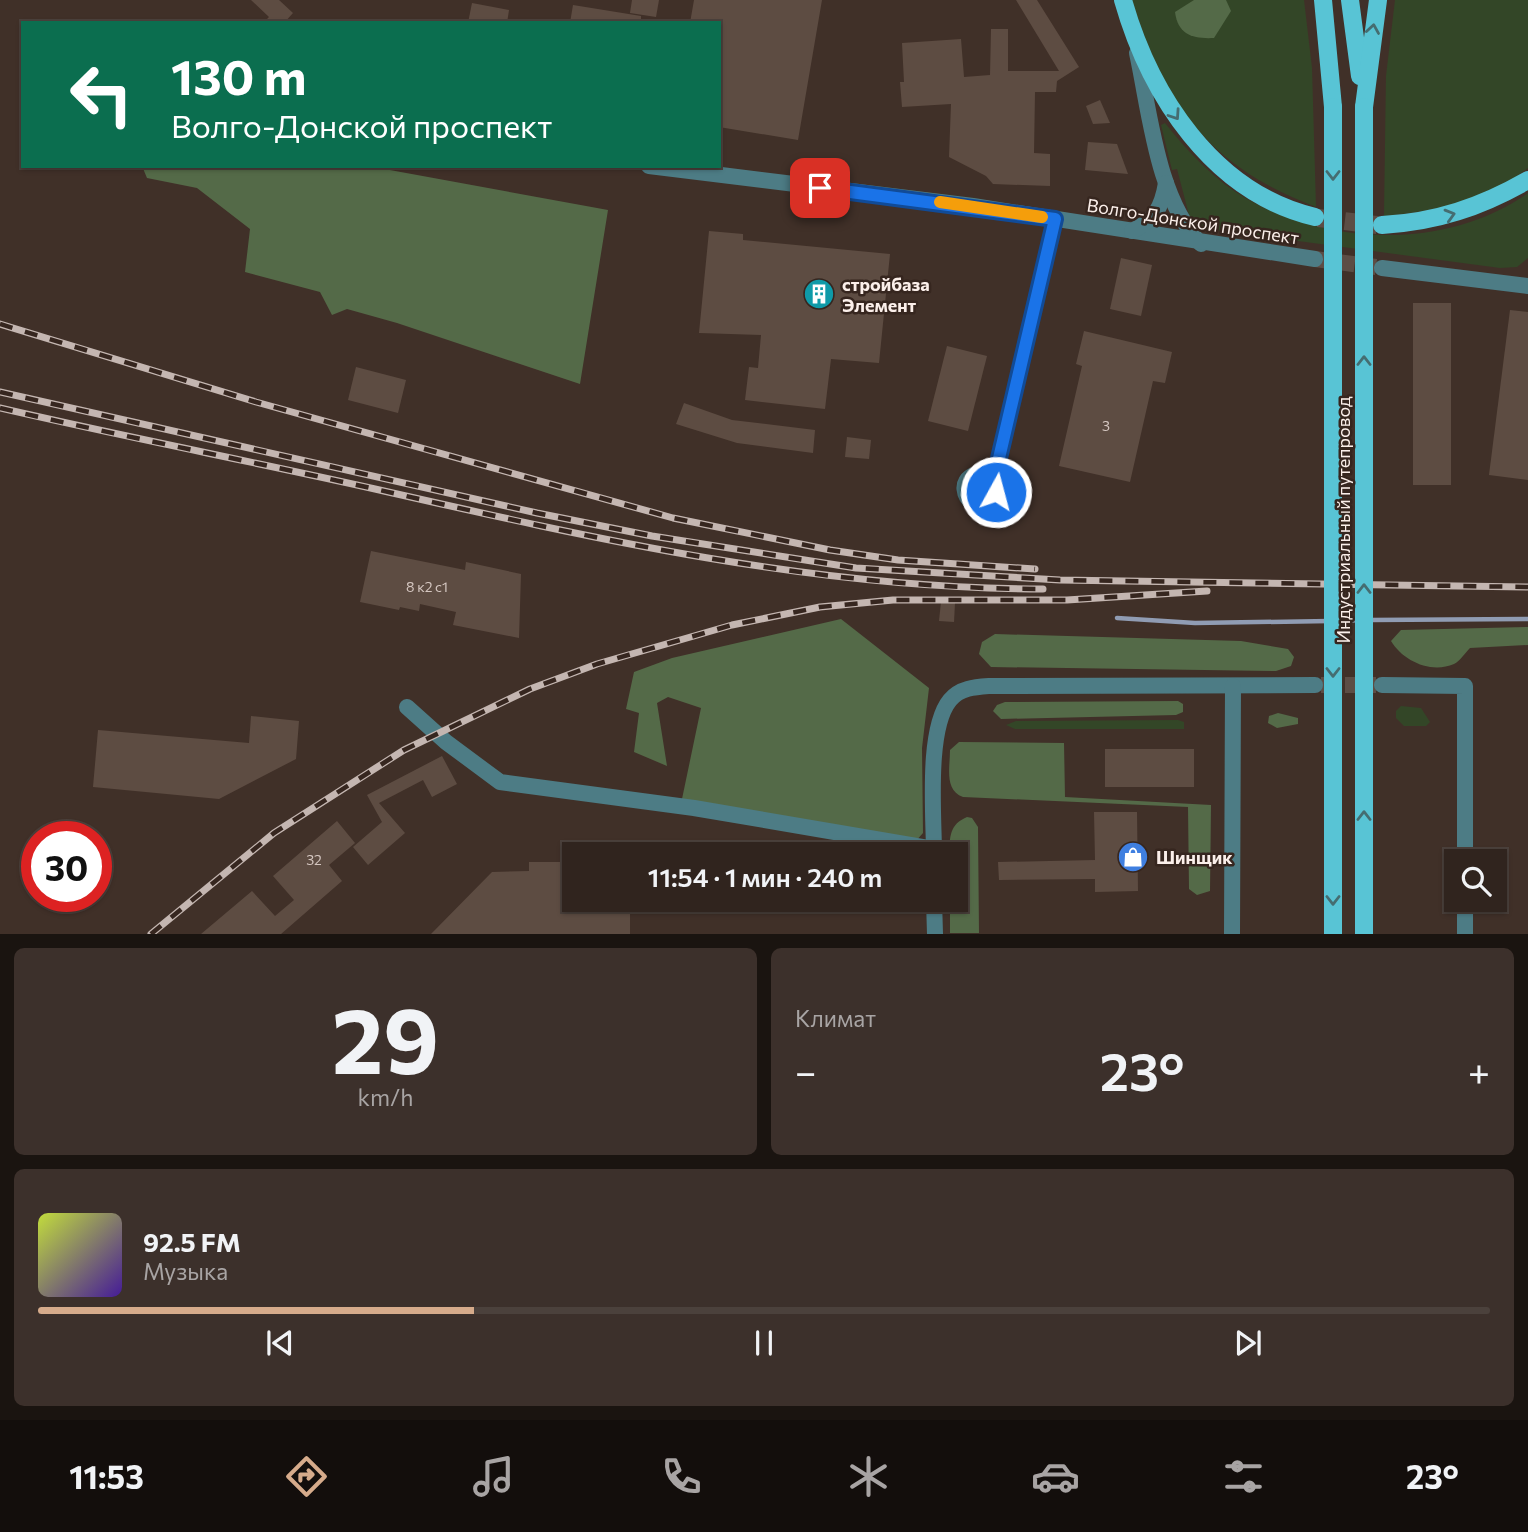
<!DOCTYPE html>
<html lang="ru">
<meta charset="utf-8">
<style>
:root{--surface:#30241e;--page:#3c302b;--text:#f1f3f6;--muted:#a8a4a4;--line:#4b413c;--accent:#d6ab8b}
body{margin:0;font-family:Commissioner,sans-serif;background:var(--page);color:var(--text);height:100vh;display:flex;flex-direction:column;font-size:26px;white-space:nowrap}
*{box-sizing:border-box;margin:0}
p{font-size:23px;color:var(--muted)}
.icon{flex:none;width:38px;height:38px;fill:none;stroke:currentColor;stroke-width:2;stroke-linecap:round;stroke-linejoin:round}
.map{position:relative;height:934px;overflow:hidden}
.sheet{display:flex;flex-direction:column;gap:14px;padding:14px;background:#1a1410;flex:1}
.sheet>*{flex:none}
.guide{position:absolute;left:21px;top:21px;width:700px;height:147px;border-radius:0px;box-shadow:0 2px 5px #0004,0 0 0 2px var(--line);background:#0b6e4f;color:#fff;overflow:hidden}
.fabs{position:absolute;left:1444px;top:849px;display:grid;gap:14px}
.fabs a{display:grid;place-items:center;width:63px;height:63px;border-radius:0px;background:var(--surface);box-shadow:0 2px 5px #0004,0 0 0 2px var(--line);font-size:35px}
.speed{position:absolute;left:21px;top:821px;display:flex;gap:14px;font-size:35px;font-weight:700;text-align:center}
.speed>*{display:grid;place-content:center;width:91px;height:91px;border-radius:50%;background:var(--surface);box-shadow:0 2px 5px #0004,0 0 0 2px var(--line);line-height:1}
.speed .limit{border:10px solid #d22;background:#fff;color:#111}
.pin{position:absolute;display:grid;place-items:center;width:60px;height:60px;color:#fff;margin:-30px;border-radius:14px;box-shadow:0 4px 10px #0006}
.me{position:absolute;width:77px;margin:-38px;rotate:7deg;stroke-linejoin:round;filter:drop-shadow(0 0 5px #0008)}
.turn{display:flex;align-items:center;gap:24px;height:147px;padding:0 35px;font-size:32px}
.turn .icon{width:91px;height:91px;stroke-width:2.5}
.turn b{display:block;font-size:49px;line-height:60px}
.big{font-size:52px;font-weight:600;line-height:1.1}
.sheet .card{flex:1;display:flex;flex-direction:column;justify-content:center;gap:10px;min-width:0;padding:0 24px;border-radius:10px;background:var(--page)}
.sheet .dial{align-items:center;gap:0}
.dial b{font-size:91px;line-height:1}
.song{display:flex;align-items:center;gap:21px}
.cover{width:84px;height:84px;border-radius:10px;background:linear-gradient(135deg,hsl(70 70% 55%),hsl(260 70% 35%))}
.played{height:7px;border-radius:4px;background:linear-gradient(90deg,var(--accent) 30%,var(--line) 30%)}
.keys{display:flex;justify-content:space-around;direction:ltr}
.heat{display:flex;justify-content:space-between;align-items:center;font-size:38px;direction:ltr}
.sheet .tiles{flex:1;display:grid;gap:14px;grid-template-columns:1fr 1fr}
.card:last-child{grid-column:span 2}
.trip{position:absolute;left:562px;top:842px;width:406px;height:70px;border-radius:0px;background:var(--surface);box-shadow:0 2px 5px #0004,0 0 0 2px var(--line);font-weight:600;line-height:70px;text-align:center}
.tabs{display:flex;height:112px;justify-content:space-around;align-items:center;background:#130e0c;color:var(--muted)}
.tabs .icon{width:49px;height:49px}
.tabs .current{color:var(--accent)}
.tabs b{font-size:32px;color:var(--text)}
.map>svg:first-child{display:block}
</style>
<div class="map">
<svg width="1528" height="934" viewBox="0 0 1528 934">
<rect width="100%" height="100%" fill="#403028"/>
<g fill="#334627">
<path d="M1132 0H1304L1312 68 1316 207C1210 167 1165 106 1132 0Z"/>
<path d="M1395 0H1528V168C1488 200 1433 212 1384 216L1386 76Z"/>
<path d="M1165 123C1188 152 1214 180 1247 199 1331 246 1447 250 1528 193V258L1517 267 1500 268 1200 228 1189 215 1177 169 1172 170 1161 125Z"/>
<path d="M1401 706 1421 708 1430 722 1426 726H1404L1396 718V711Z"/>
<path d="M1178 720 1184 722V729H1015L1006 725 1016 721Z"/>
</g>
<g fill="#546a48">
<path d="M1194 0H1226L1231 11 1214 38C1193 39 1178 35 1175 12Z"/>
<path d="M142 166H368L608 210 580 384 397 323 347 309 332 315 320 292 245 272 250 229 197 188 147 178Z"/>
<path d="M841 619 929 688 922 748 923 833 915 842 682 799 701 708 668 697 657 703 667 766 634 752 639 713 626 709 634 672 672 658Z"/>
<path d="M1528 627V645L1470 648C1465 653 1460 661 1454 664 1431 674 1403 661 1391 641L1401 630Z"/>
<path d="M995 634 1241 641 1288 649 1294 657 1291 666 1276 671 991 667 979 654 982 642Z"/>
<path d="M1178 701 1183 704V712L1176 715 1001 719 993 711 997 705 1005 702Z"/>
<path d="M1278 713 1298 718V724L1277 728 1268 723 1269 716Z"/>
<path d="M959 742 1064 743 1065 797 1211 805 1210 891 1197 895 1189 889 1188 807 963 797C944 790 950 767 950 750Z"/>
<path d="M967 817 972 818 978 827 979 933H950V900H956V854H950C949 837 950 824 967 817Z"/>
</g>
<g fill="none" stroke-linecap="round" stroke-linejoin="round">
<g stroke="#909cb3" stroke-width="4.5">
<path d="M1117 618 1195 623 1330 621"/>
<path d="M1370 620 1528 619"/>
<path d="M1338 621 1361 620"/>
</g>
</g>
<g fill="#5d4c42">
<path d="M251 0H279L293 13 284 23H263L269 17Z"/>
<path d="M632 0H659L656 17 630 13Z"/>
<path d="M694 0H822L798 140 719 127V23H690Z"/>
<path d="M1016 0H1037L1079 67 1057 81 1056 92H1035L1034 153 1050 154V186L993 184 986 176 949 157 951 104 902 107 900 82H904L902 43 961 39 964 77 990 75 991 29H1008V71H1059Z"/>
<path d="M472 3 509 10 507 23H468Z"/>
<path d="M573 5 641 16V23H570Z"/>
<path d="M1100 100 1110 123 1093 124 1086 106Z"/>
<path d="M1088 142 1117 144 1128 174 1085 170Z"/>
<path d="M709 231 743 234V240L890 254 879 363 831 359 825 409 745 400 749 367 758 368 761 335 699 333Z"/>
<path d="M1121 258 1152 265 1141 316 1110 309Z"/>
<rect x="1413" y="303" width="38" height="182"/>
<path d="M1510 310 1528 312V480L1489 475Z"/>
<path d="M1084 331 1172 352 1165 383 1153 381 1130 482 1059 466 1082 366 1076 364Z"/>
<path d="M947 346 987 356 968 431 928 421Z"/>
<path d="M356 367 406 380 398 413 348 400Z"/>
<path d="M684 403 732 420 815 430 813 453 737 443 676 424Z"/>
<path d="M847 437 871 440 869 459 845 457Z"/>
<path d="M371 551 465 570 466 562 521 574 519 638 453 625 456 612 420 604 419 611 400 607 399 610 360 602Z"/>
<path d="M941 602 955 603 954 622 939 621Z"/>
<path d="M251 716 299 721 296 759 219 799 93 787 98 730 249 743Z"/>
<rect x="1105" y="749" width="89" height="38"/>
<path d="M442 756 457 784 432 797 423 780 379 803 405 833 368 865 353 847 382 822 367 795Z"/>
<path d="M1094 812H1137L1138 891 1095 892V879L999 880 998 862 1095 860Z"/>
<path d="M337 821 355 843 329 865 342 881 281 934H201L252 891 275 916 294 900 273 876Z"/>
<path d="M529 862H574V900H630V934H431L492 872 529 871Z"/>
</g>
<g fill="none" stroke-linecap="round" stroke-linejoin="round">
<g stroke="#5c4d45" stroke-width="16" stroke-dasharray="16 8" stroke-linecap="butt">
<path d="M1315 259 1376 267"/>
<path d="M1321 685H1376"/>
</g>
<path stroke="#5c4d45" stroke-width="18" stroke-dasharray="18 9" stroke-linecap="butt" d="M1318 218 1377 225"/>
<g stroke="#4d7c85" stroke-width="16">
<path d="M1137 53C1150 113 1157 199 1201 244"/>
<path d="M649 166 973 206 1315 259"/>
<path d="M1132 231C1155 220 1162 207 1166 183"/>
<path d="M1382 268 1528 286"/>
<path d="M996 471C990 473 980 472 974 475 944 487 994 540 996 471L1055 219"/>
<path d="M1382 685 1465 686V861"/>
<path d="M407 707 446 742 500 782 694 808 934 849"/>
<path d="M934 854C934 817 926 729 950 700 960 688 975 687 989 686L1315 685"/>
<path d="M934 900 935 934"/>
<path d="M1232 934 1233 686"/>
<path d="M1465 934V900"/>
</g>
<g stroke="#58c4d5" stroke-width="18">
<path d="M1123 0C1150 95 1213 193 1315 217"/>
<path d="M1323 0 1333 107"/>
<path d="M1350 0 1360 76"/>
<path d="M1364 107 1378 0"/>
<path d="M1382 225C1436 222 1481 207 1528 180"/>
</g>
<g stroke="#c4b6b1" stroke-width="7">
<g id="rail">
<path d="M0 324 256 402 673 518 830 550 898 560 1035 569"/>
<path d="M0 392 537 513 652 536 856 568 1060 580 1528 587"/>
<path d="M0 408C125 437 250 461 375 489 595 539 816 589 1043 589"/>
<path d="M151 934 274 833 404 750 530 689 597 664 732 625 820 607 893 600H1067L1207 591"/>
</g>
</g>
<use href="#rail" stroke="#36261f" stroke-width="4.5" stroke-dasharray="13" stroke-linecap="butt"/>
<g stroke="#58c4d5" stroke-width="18">
<path d="M1333 107V934"/>
<path d="M1364 934V107"/>
</g>
</g>
<defs><path id="oneway-chevron" d="M-2-3.5L2.5 0L-2 3.5" fill="none" stroke-width="1.6" stroke-linecap="round" stroke-linejoin="round" transform="scale(1.75)"/></defs>
<g stroke="#456d71">
<use href="#oneway-chevron" transform="translate(1373 29) rotate(-81)"/>
<use href="#oneway-chevron" transform="translate(1175 115) rotate(56)"/>
<use href="#oneway-chevron" transform="translate(1333 175) rotate(90)"/>
<use href="#oneway-chevron" transform="translate(1450 215) rotate(-16)"/>
<use href="#oneway-chevron" transform="translate(1364 361) rotate(-90)"/>
<use href="#oneway-chevron" transform="translate(1364 589) rotate(-90)"/>
<use href="#oneway-chevron" transform="translate(1333 672) rotate(90)"/>
<use href="#oneway-chevron" transform="translate(1364 816) rotate(-90)"/>
<use href="#oneway-chevron" transform="translate(1333 900) rotate(90)"/>
</g>
<g fill="none" stroke-linecap="round" stroke-linejoin="round">
<g stroke="#114b97" stroke-width="18">
<path id="route" d="M820 188 1055 219 996 471V492"/>
</g>
<use href="#route" stroke="#1a73e8" stroke-width="12"/>
<path stroke="#f59e0b" stroke-width="12" d="M940 202 1042 217"/>
</g>
<defs>
<g id="building-disc" transform="scale(1.575)"><circle r="9.5" fill="#0f9aa8" stroke="#36261f"/><path d="M-4-6H4V6H1V3H-1V6H-4ZM-2.5-4.3h1.7v1.8h-1.7ZM.8-4.3h1.7v1.8H.8ZM-2.5-1h1.7V.8h-1.7ZM.8-1h1.7V.8H.8Z" fill="#fff"/></g>
<g id="shop-disc" transform="scale(1.575)"><circle r="9.5" fill="#3f7fe0" stroke="#36261f"/><path d="M-5-2.5h2.3a2.7 3.5 0 0 1 5.4 0H5L5.5 6h-11ZM-1.5-2.5h3a1.5 2.3 0 0 0-3 0Z" fill="#fff"/></g>
</defs>
<g fill-rule="evenodd">
<use href="#building-disc" x="819" y="294"/>
<use href="#shop-disc" x="1133" y="857"/>
</g>
<g text-anchor="middle" dominant-baseline="central" stroke-width="5" stroke-linejoin="round" paint-order="stroke">
<g font-size="14" fill="#d4c6c0">
<text x="1106" y="425">3</text>
<text x="427" y="586">8 к2 с1</text>
<text x="314" y="859">32</text>
</g>
<g font-size="18" fill="#fbefea" stroke="#36261f">
<text transform="translate(1193 221) rotate(9)">Волго-Донской проспект</text>
<text transform="translate(1343 520) rotate(-90)">Индустриальный путепровод</text>
</g>
<g font-size="18" font-weight="bold" fill="#fbefea" stroke="#36261f" text-anchor="start">
<text x="842" y="284">стройбаза<tspan x="842" dy="21">Элемент</tspan></text>
<text x="1156" y="857">Шинщик</text>
</g>
</g>
</svg>
<div class="fabs">
<a><svg class="icon" aria-label="search" viewBox="0 0 24 24"><circle cx="10" cy="10" r="6"/><path d="M15 15l6 6"/></svg></a>
</div>
<div class="speed"><div class="limit">30</div></div>
<div class="pin" style="left:820px;top:188px;background:#d93025"><svg class="icon" aria-label="arrive" viewBox="0 0 24 24"><path d="M6 21V4h12l-3 4 3 4H6"/></svg></div>
<svg class="me" style="left:996px;top:492px" viewBox="-20 -20 40 40"><circle r="17" fill="#1a73e8" stroke="#fff" stroke-width="3"/><path d="M0-11L8 9 0 5-8 9z" fill="#fff"/></svg>
<div class="trip">11:54 · 1 мин · 240 m</div>
<div class="guide">
<div class="turn"><svg class="icon" aria-label="left" viewBox="0 0 24 24"><path d="M17 20v-9H6M10 6l-5 5 5 5"/></svg><div><b>130 m</b>Волго-Донской проспект</div></div>
</div>
</div>
<section class="sheet">
<div class="tiles">
<div class="card dial"><b>29</b><p>km/h</p></div>
<div class="card"><p>Климат</p>
<div class="heat"><a>−</a><b class="big">23°</b><a>+</a></div>
</div>
<div class="card">
<div class="song"><i class="cover"></i><div><b>92.5 FM</b><p>Музыка</p></div></div>
<div class="played"></div>
<div class="keys"><svg class="icon" aria-label="previous" viewBox="0 0 24 24"><path d="M18 5L8 12l10 7zM5 5v14"/></svg><svg class="icon" aria-label="pause" viewBox="0 0 24 24"><path d="M8 5v14M16 5v14"/></svg><svg class="icon" aria-label="next" viewBox="0 0 24 24"><path d="M6 5l10 7-10 7zM19 5v14"/></svg></div>
</div>
</div>
</section>
<nav class="tabs">
<b>11:53</b>
<svg class="icon current" aria-label="directions" viewBox="0 0 24 24"><path d="M12 3l9 9-9 9-9-9zM9 14v-3h6M13 9l2 2-2 2"/></svg>
<svg class="icon" aria-label="music" viewBox="0 0 24 24"><path d="M9 18V5l10-2v13"/><circle cx="6" cy="18" r="3"/><circle cx="16" cy="16" r="3"/></svg>
<svg class="icon" aria-label="phone" viewBox="0 0 24 24"><path d="M5 4h4l2 5-3 2q2 4 5 5l2-3 5 2v4C11 20 4 13 5 4z"/></svg>
<svg class="icon" aria-label="climate" viewBox="0 0 24 24"><path d="M12 3v18M4 7l16 10M4 17L20 7"/></svg>
<svg class="icon" aria-label="car" viewBox="0 0 24 24"><path d="M5 17H2v-5l4-1 3-4h7l3 4 3 1v5h-3M9 17h6M6 11h13"/><circle cx="7" cy="17" r="2"/><circle cx="17" cy="17" r="2"/></svg>
<svg class="icon" aria-label="filters" viewBox="0 0 24 24"><path d="M4 7h16M4 17h16"/><circle cx="9" cy="7" r="2"/><circle cx="15" cy="17" r="2"/></svg>
<b>23°</b>
</nav>
